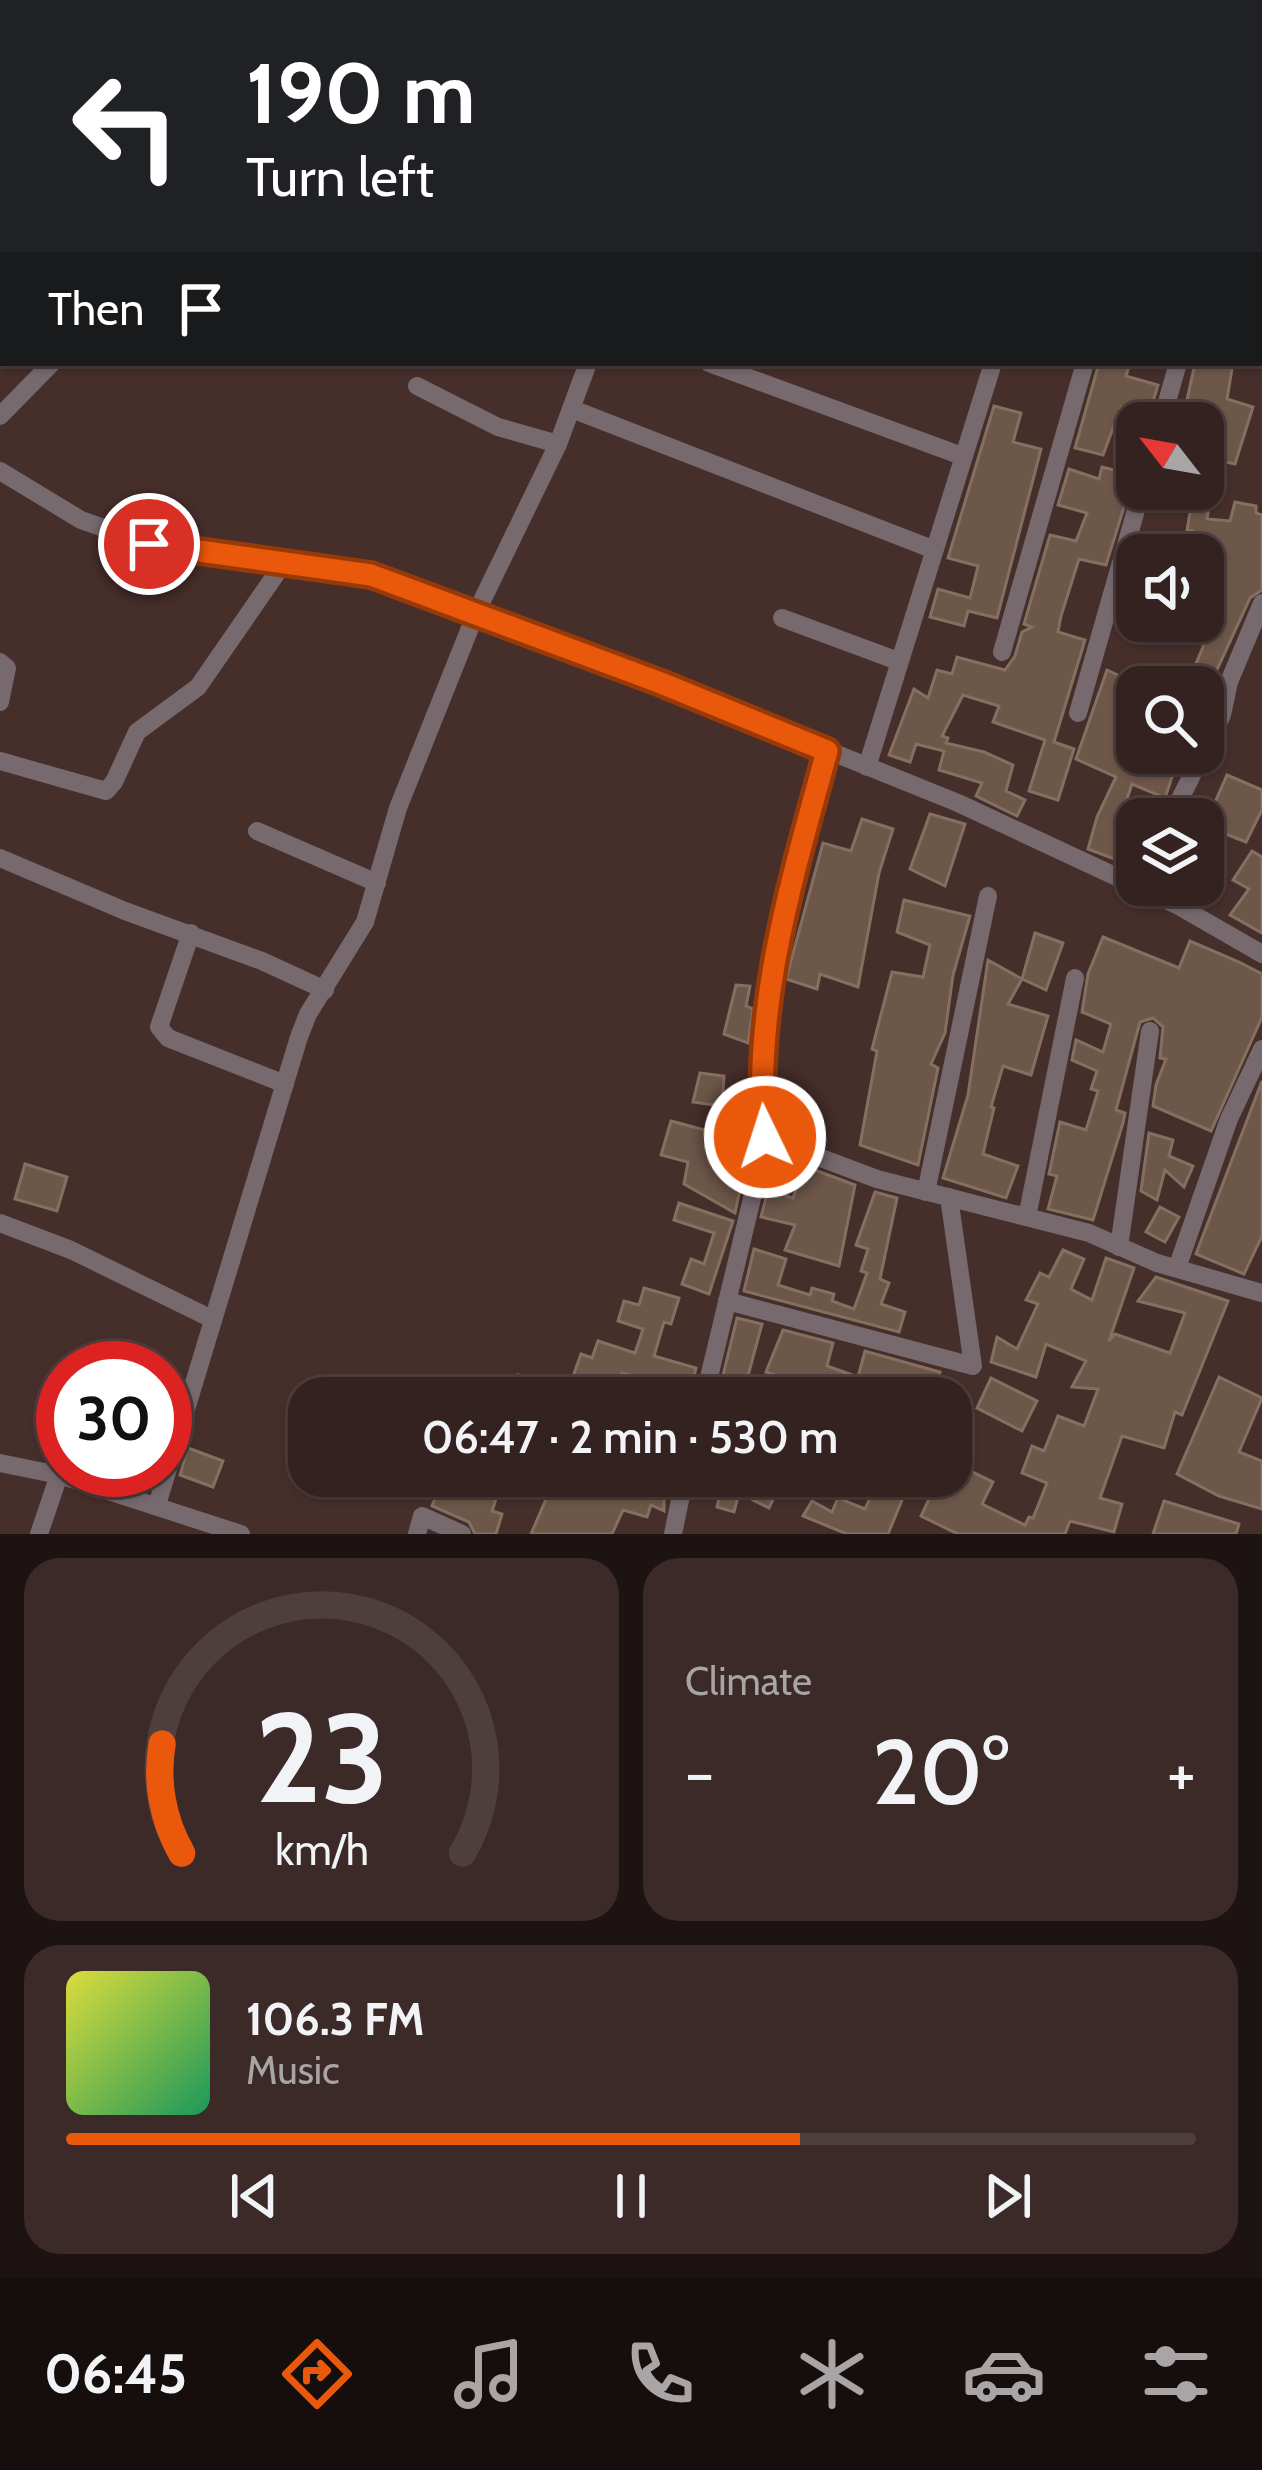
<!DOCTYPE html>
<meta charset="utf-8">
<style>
:root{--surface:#342220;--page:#3c2a29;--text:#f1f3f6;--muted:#a9a4a5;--line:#4e3f3e;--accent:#ea580c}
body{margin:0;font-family:Cabin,sans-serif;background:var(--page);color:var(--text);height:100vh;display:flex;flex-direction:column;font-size:45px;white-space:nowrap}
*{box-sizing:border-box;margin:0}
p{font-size:39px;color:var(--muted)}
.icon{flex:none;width:66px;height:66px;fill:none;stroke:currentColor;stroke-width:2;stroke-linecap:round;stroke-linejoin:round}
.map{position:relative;height:1534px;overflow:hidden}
.side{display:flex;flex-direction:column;gap:24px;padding:24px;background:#1d1312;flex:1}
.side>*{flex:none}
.hud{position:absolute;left:0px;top:0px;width:1263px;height:366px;box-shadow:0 3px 9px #0004,0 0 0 3px var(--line);background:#202124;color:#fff;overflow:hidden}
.needle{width:78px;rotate:301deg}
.buttons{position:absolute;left:1116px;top:402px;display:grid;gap:24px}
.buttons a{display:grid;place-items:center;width:108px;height:108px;border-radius:24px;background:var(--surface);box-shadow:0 3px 9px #0004,0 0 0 3px var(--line);font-size:60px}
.speed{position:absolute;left:36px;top:1341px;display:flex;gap:24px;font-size:60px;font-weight:700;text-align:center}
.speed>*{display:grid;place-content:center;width:156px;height:156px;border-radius:50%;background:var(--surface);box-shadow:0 3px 9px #0004,0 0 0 3px var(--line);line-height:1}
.speed .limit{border:18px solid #d22;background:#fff;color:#111}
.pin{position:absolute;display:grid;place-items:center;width:102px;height:102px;color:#fff;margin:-51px;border:6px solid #fff;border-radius:50%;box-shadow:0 3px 12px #0007}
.me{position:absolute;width:132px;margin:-66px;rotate:356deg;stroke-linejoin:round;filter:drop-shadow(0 0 9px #0008)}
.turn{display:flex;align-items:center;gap:42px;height:252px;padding:0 48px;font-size:54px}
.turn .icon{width:156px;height:156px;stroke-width:2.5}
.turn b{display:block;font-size:84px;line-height:102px}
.then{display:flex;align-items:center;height:114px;padding:0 48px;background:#0003;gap:24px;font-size:45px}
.big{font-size:90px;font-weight:600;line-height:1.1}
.side .widget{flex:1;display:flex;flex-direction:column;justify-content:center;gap:18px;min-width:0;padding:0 42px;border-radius:36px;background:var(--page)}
.side .dial{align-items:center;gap:0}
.dial svg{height:312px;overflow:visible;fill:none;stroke:var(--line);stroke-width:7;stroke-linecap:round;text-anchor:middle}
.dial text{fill:var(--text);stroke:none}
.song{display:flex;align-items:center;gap:36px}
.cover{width:144px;height:144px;border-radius:18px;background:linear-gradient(135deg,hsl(60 70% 55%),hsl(150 70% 35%))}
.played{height:12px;border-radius:6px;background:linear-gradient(90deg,var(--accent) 65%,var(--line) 65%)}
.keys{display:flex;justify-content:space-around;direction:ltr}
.heat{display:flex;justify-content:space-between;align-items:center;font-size:66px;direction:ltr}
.side .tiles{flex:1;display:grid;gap:24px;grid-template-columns:1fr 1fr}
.widget:last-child{grid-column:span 2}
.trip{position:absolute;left:288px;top:1377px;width:684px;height:120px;border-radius:36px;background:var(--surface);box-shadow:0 3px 9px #0004,0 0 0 3px var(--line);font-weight:600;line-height:120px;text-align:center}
.tab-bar{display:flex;height:192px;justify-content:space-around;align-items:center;background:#150e0d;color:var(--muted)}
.tab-bar .icon{width:84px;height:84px}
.tab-bar .selected{color:var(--accent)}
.tab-bar b{font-size:54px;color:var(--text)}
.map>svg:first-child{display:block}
</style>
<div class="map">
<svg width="1262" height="1534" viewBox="0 0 1262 1534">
<rect width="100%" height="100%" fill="#462e2b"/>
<g fill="#6d5749" stroke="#856f60" stroke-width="3">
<path d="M1099 363H1130L1126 376 1158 385 1149 415 1121 407 1103 455 1075 448Z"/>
<path d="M1195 363H1233L1227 399 1253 407 1235 464 1203 457V423H1182Z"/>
<path d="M994 406 1021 413 1013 442 1041 449 997 618 968 611 964 626 930 617 938 589 970 598 978 566 948 558Z"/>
<path d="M1102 467 1134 475 1106 565 1079 559 1061 616 1058 632 1085 640 1054 742 1074 749 1058 800 1029 791 1045 740 993 722 999 706 963 695 942 736 948 738 946 743 984 752 1013 765 1006 791 1025 800 1017 816 976 796 982 783 939 770 944 751 916 744 910 762 889 755 914 689 928 698 937 670 952 674 957 657 1005 670 1015 656 1022 632 1032 627 1024 624 1050 535 1076 541 1087 513 1058 505 1069 469 1099 479Z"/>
<path d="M1193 495H1211L1207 519 1230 521 1235 502 1256 506V513L1262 515V590L1250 598 1209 687H1186L1203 647V634L1172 622 1203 621V555H1189L1193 531 1187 530Z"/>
<path d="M1107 670 1137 684V753H1180L1165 798 1132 784 1122 814 1137 821V853L1131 865 1088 849 1097 817 1116 777 1076 759Z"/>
<path d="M1227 775 1262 790V810L1246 842 1203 825V819H1185L1194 802 1212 809Z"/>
<path d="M930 814 965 824 945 886 910 869Z"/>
<path d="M862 819 893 829 879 873 858 987 820 974 817 989 786 979 823 843 851 851Z"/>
<path d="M1252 851 1262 857V933L1230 915 1249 889 1233 880Z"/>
<path d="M904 900 970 916 953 975 945 1033 931 1064 938 1068 918 1165 860 1145 877 1051 872 1049 892 972 923 977 930 945 897 932Z"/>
<path d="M1035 933 1063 943 1046 990 1022 979Z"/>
<path d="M1103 937 1179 968 1190 941 1239 962 1262 974V1017L1211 1131 1153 1106 1156 1085 1166 1059 1160 1058 1163 1027 1153 1018 1140 1022 1116 1110 1125 1113 1123 1123 1093 1220 1048 1209 1057 1176 1049 1174 1060 1122 1086 1130 1098 1091 1091 1089 1097 1071 1072 1060 1076 1040 1103 1052 1111 1024 1082 1012 1088 974Z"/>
<path d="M988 960 1022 979 1008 1004 1048 1016 1031 1075 1003 1066 991 1107 994 1108 983 1154 1018 1166 1006 1198 943 1178 968 1095Z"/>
<path d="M736 985 750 986 746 1006 753 1009 748 1043 724 1034Z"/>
<path d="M700 1073 724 1076 722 1106 693 1102Z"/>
<path d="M1262 1081V1236L1244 1274 1196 1254Z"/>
<path d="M774 1085 806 1096 797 1123 776 1116Z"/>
<path d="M671 1121 750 1142 735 1213 684 1184 688 1162 661 1155Z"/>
<path d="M1149 1133 1173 1140 1169 1156 1193 1166 1184 1187 1165 1170 1157 1200 1141 1191Z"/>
<path d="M25 1164 67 1177 57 1211 15 1199Z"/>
<path d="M804 1166 855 1185 839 1266 785 1250 795 1225 761 1217 768 1190 793 1198Z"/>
<path d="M875 1192 897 1198 880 1279 889 1283 881 1304 905 1312 899 1332 744 1291 754 1249 786 1259 778 1285 810 1295 812 1288 834 1294 832 1301 854 1309 867 1273 861 1271 868 1249 856 1245Z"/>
<path d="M679 1203 733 1221 709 1294 682 1284 691 1259 704 1264 714 1233 674 1220Z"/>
<path d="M1160 1207 1179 1217 1165 1242 1146 1232Z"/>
<path d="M1063 1250 1084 1259 1071 1289 1092 1300 1106 1258 1134 1268 1109 1341 1115 1334 1170 1353 1185 1313 1138 1301 1156 1277 1228 1301 1182 1415 1175 1412 1164 1448 1122 1436 1100 1498 1122 1504 1114 1532 1070 1521 1065 1534H958L921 1516 940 1476H952L958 1465 993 1482 982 1504 1025 1525 1029 1517 1033 1518 1047 1483 1022 1473 1032 1446 1044 1451 1058 1416 1084 1426 1098 1389 1072 1387 1086 1361 1046 1344 1036 1377 991 1362 997 1337 1017 1349 1038 1304 1026 1300 1040 1273 1049 1277Z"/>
<path d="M644 1288 679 1298 671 1324 664 1322 654 1356 696 1368 690 1392 622 1373 613 1398H510L518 1375 557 1388 560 1381 570 1385 581 1354 592 1358 598 1341 635 1353 643 1329 618 1321 624 1301 639 1305Z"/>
<path d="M737 1318 762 1324 742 1398H725L718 1396Z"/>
<path d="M783 1330 833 1343 827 1366 858 1377 865 1351 940 1372 930 1398 872 1380 865 1398H775L781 1377 766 1372Z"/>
<path d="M1219 1377 1262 1398 1239 1452 1262 1461V1509L1219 1496 1177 1474Z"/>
<path d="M991 1378 1037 1401 1022 1431 977 1408Z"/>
<path d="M188 1448 223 1461 213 1487 180 1475Z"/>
<path d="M444 1476H517L512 1489 501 1484 492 1511 502 1514 496 1534H475L469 1522 432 1506Z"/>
<path d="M556 1476H671L667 1495 664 1494V1511L651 1505 647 1517 623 1510 612 1534H531Z"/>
<path d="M766 1476H784L769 1508 753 1500Z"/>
<path d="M880 1476H912L888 1534H847L803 1516 812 1501 832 1512 838 1498 865 1509Z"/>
<path d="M724 1478 742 1482 734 1512 717 1507Z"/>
<path d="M1164 1501 1239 1524 1236 1534H1153Z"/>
</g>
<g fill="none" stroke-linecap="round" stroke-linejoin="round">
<g stroke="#766a6e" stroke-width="18">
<path d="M345 0 359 3"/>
<path d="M659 0 665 3"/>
<path d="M1261 0H1262"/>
<path d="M94 3 95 0"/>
<path d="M294 3 295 0"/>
<path d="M719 3 721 0"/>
<path d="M1054 3 1055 0"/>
<path d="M1131 3 1132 0"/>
<path d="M1260 92H1262"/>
<path d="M1260 222 1262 223"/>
<path d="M1260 330H1262"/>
<path d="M709 363 962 456"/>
<path d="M417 386 498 427 558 444"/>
<path d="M572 409 932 549"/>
<path d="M0 416 52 363"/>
<path d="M1161 423 1178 363"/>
<path d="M0 471 81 520 149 544 371 576 661 683 958 803 1177 905 1262 954"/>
<path d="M782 618 898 661"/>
<path d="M1002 652 1085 363"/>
<path d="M0 662 7 668 0 702"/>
<path d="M1078 713 1142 489"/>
<path d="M0 761 106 791 114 782 137 732 198 687 283 564"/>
<path d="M867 767 993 363"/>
<path d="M1170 819 1222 715 1229 682 1262 603"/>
<path d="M257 831 377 883"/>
<path d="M0 858 125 911 262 961 325 990"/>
<path d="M191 933 159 1027 168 1038 285 1084"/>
<path d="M765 1137 877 1179 1089 1233 1157 1263 1262 1293"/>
<path d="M926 1192 988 896"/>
<path d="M1027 1217 1075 978"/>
<path d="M0 1223 71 1250 212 1319"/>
<path d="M1119 1247 1150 1031"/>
<path d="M1177 1268 1229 1119 1262 1049"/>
<path d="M727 1301 973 1366 949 1197"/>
<path d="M704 1398 761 1161C768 1124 757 1088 761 1050 773 949 800 850 827 751"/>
<path d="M0 1463 59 1475 241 1534"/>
<path d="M157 1505 299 1037 308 1014 365 922 398 808 476 613 558 444 588 363"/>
<path d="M39 1534 59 1475"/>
<path d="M417 1534 422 1516 462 1534"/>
<path d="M673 1534 685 1476"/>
</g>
</g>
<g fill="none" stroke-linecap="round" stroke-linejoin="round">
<g stroke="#983908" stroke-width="30">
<path id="route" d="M149 544 371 575 661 683 827 751C793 876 752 1007 765 1137"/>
</g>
<use href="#route" stroke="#ea580c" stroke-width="21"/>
</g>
</svg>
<div class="buttons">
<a><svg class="needle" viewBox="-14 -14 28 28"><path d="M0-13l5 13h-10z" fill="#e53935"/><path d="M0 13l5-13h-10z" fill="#a9a4a5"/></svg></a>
<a><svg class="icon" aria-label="sound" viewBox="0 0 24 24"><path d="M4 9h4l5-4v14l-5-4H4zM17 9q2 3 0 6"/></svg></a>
<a><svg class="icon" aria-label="search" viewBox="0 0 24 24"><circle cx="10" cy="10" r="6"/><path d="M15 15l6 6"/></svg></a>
<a><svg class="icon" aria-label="layers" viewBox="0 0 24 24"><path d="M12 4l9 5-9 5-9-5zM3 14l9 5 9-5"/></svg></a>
</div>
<div class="speed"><div class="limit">30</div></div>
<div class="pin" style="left:149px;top:544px;background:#d93025"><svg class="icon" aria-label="arrive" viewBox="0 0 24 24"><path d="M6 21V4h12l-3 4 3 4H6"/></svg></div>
<svg class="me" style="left:765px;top:1137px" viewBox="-20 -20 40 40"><circle r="17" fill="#ea580c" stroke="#fff" stroke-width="3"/><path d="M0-11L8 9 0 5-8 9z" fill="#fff"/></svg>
<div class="trip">06:47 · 2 min · 530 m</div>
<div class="hud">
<div class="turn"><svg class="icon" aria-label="left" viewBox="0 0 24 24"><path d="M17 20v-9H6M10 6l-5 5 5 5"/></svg><div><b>190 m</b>Turn left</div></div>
<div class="then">Then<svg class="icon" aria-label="arrive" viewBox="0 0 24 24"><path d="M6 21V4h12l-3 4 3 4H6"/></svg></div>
</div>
</div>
<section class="side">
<div class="tiles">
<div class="widget dial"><svg viewBox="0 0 100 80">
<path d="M14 69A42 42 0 1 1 86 69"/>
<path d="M14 69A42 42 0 0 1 9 41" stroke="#ea580c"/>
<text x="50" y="56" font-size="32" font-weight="700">23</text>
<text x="50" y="72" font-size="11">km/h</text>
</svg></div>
<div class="widget"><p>Climate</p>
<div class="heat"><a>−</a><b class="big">20°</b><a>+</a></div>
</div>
<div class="widget">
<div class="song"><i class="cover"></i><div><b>106.3 FM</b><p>Music</p></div></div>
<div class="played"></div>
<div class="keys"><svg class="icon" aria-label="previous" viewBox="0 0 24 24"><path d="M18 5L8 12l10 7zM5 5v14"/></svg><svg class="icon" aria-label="pause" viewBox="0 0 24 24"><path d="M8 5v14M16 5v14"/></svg><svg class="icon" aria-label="next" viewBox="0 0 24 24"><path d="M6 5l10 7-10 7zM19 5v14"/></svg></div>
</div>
</div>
</section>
<nav class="tab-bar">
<b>06:45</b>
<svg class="icon selected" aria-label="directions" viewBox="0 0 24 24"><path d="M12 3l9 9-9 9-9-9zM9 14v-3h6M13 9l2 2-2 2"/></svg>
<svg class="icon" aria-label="music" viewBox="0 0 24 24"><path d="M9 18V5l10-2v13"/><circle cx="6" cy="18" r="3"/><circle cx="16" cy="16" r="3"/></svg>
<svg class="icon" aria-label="phone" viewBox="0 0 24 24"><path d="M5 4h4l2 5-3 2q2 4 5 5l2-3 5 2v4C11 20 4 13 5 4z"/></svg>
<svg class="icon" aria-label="climate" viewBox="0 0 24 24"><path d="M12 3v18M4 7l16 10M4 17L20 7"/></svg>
<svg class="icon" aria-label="car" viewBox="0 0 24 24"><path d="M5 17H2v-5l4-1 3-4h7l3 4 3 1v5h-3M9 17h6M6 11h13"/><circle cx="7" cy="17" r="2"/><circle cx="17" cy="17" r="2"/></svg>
<svg class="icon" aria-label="filters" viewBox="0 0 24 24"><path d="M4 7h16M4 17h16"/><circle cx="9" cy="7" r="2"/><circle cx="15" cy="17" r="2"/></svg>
</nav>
